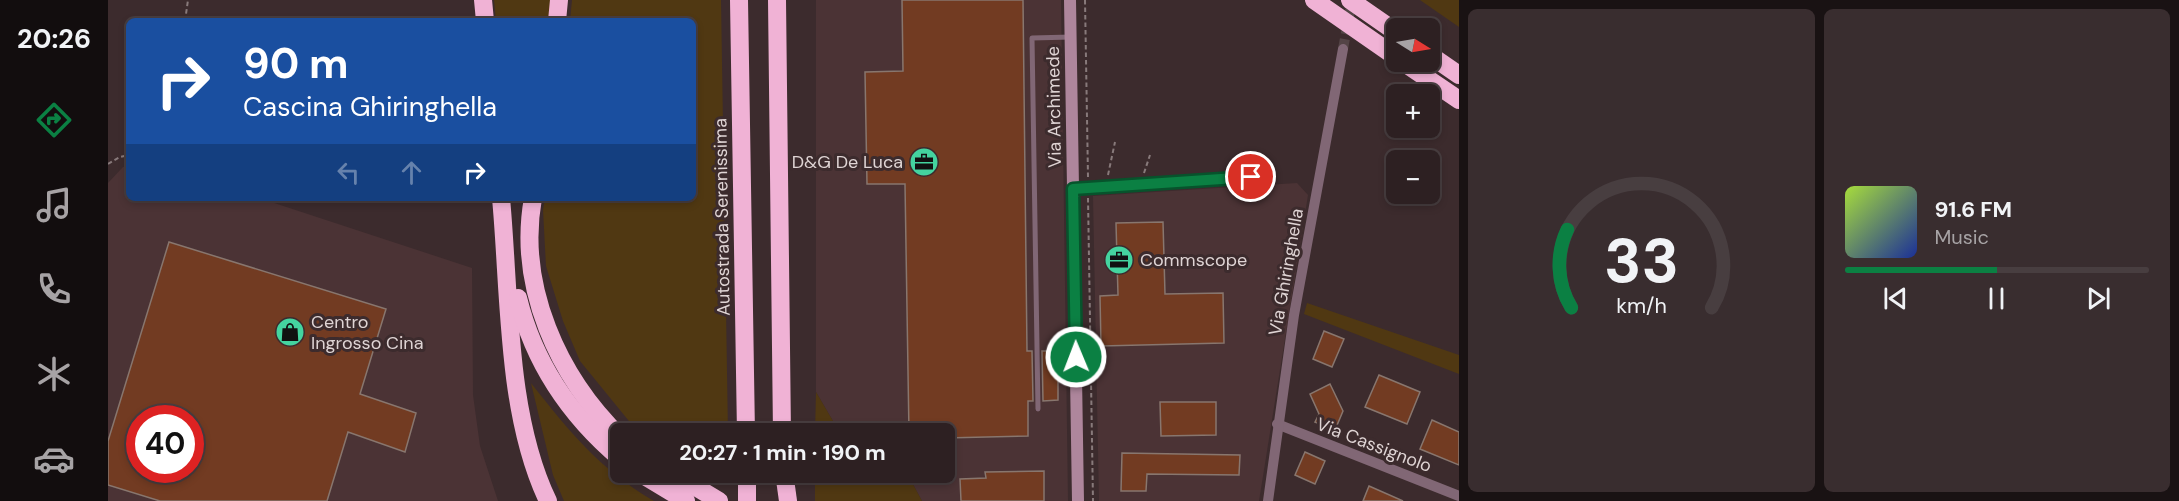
<!DOCTYPE html>
<meta charset="utf-8">
<style>
:root{--surface:#2d2022;--page:#392d2f;--text:#f1f3f6;--muted:#a7a3a5;--line:#483e40;--accent:#0b8043}
body{margin:0;font-family:"DM Sans",sans-serif;background:var(--page);color:var(--text);height:100vh;display:flex;flex-direction:column;font-size:22px;white-space:nowrap}
*{box-sizing:border-box;margin:0}
p{font-size:20px;color:var(--muted)}
.icon{flex:none;width:33px;height:33px;fill:none;stroke:currentColor;stroke-width:2;stroke-linecap:round;stroke-linejoin:round}
.map{position:relative;flex:1;overflow:hidden}
.details{display:flex;flex-direction:column;gap:9px;padding:9px;background:#191213;width:720px}
.details>*{flex:none}
.top-card{position:absolute;left:18px;top:18px;width:570px;height:183px;border-radius:9px;box-shadow:0 3px 9px #0003,0 0 0 2px var(--line);background:#1a4fa0;color:#fff;overflow:hidden}
.needle{width:39px;rotate:101deg}
.fabs{position:absolute;left:1278px;top:18px;display:grid;gap:12px}
.fabs a{display:grid;place-items:center;width:54px;height:54px;border-radius:9px;background:var(--surface);box-shadow:0 3px 9px #0003,0 0 0 2px var(--line);font-size:30px}
.speed{position:absolute;left:18px;top:405px;display:flex;gap:12px;font-size:30px;font-weight:700;text-align:center}
.speed>*{display:grid;place-content:center;width:78px;height:78px;border-radius:50%;background:var(--surface);box-shadow:0 3px 9px #0003,0 0 0 2px var(--line);line-height:1}
.speed .limit{border:9px solid #d22;background:#fff;color:#111}
.pin{position:absolute;display:grid;place-items:center;width:51px;height:51px;color:#fff;margin:-26px;border:3px solid #fff;border-radius:50%;box-shadow:0 2px 6px #0007}
.me{position:absolute;width:66px;margin:-33px;rotate:359deg;stroke-linejoin:round;filter:drop-shadow(0 0 4px #0008)}
.turn{display:flex;align-items:center;gap:21px;height:126px;padding:0 18px;font-size:27px}
.turn .icon{width:78px;height:78px;stroke-width:2.5}
.turn b{display:block;font-size:42px;line-height:51px}
.lanes{display:flex;align-items:center;height:57px;padding:0 18px;background:#0003;justify-content:center;gap:30px;direction:ltr}
.lanes .off{opacity:.35}
.details .widget{flex:1;display:flex;flex-direction:column;justify-content:center;gap:9px;min-width:0;padding:0 21px;border-radius:9px;background:var(--page)}
.details .dial{align-items:center;gap:0}
.dial svg{height:156px;overflow:visible;fill:none;stroke:var(--line);stroke-width:7;stroke-linecap:round;text-anchor:middle}
.dial text{fill:var(--text);stroke:none}
.song{display:flex;align-items:center;gap:18px}
.cover{width:72px;height:72px;border-radius:9px;background:linear-gradient(135deg,hsl(80 70% 55%),hsl(230 70% 35%))}
.played{height:6px;border-radius:3px;background:linear-gradient(90deg,var(--accent) 50%,var(--line) 50%)}
.keys{display:flex;justify-content:space-around;direction:ltr}
.details .tiles{flex:1;display:grid;gap:9px;grid-template-columns:repeat(2,1fr)}
.trip{position:absolute;left:502px;top:423px;width:345px;height:60px;border-radius:9px;background:var(--surface);box-shadow:0 3px 9px #0003,0 0 0 2px var(--line);font-weight:700;line-height:60px;text-align:center}
main{display:flex;flex:1;min-height:0}
.dock{display:flex;flex-direction:column;width:108px;justify-content:space-around;align-items:center;background:#120d0e;color:var(--muted)}
.dock .icon{width:42px;height:42px}
.dock .current{color:var(--accent)}
.dock b{font-size:27px;color:var(--text)}
.map>svg:first-child{display:block}
</style>
<main>
<nav class="dock">
<b>20:26</b>
<svg class="icon current" aria-label="directions" viewBox="0 0 24 24"><path d="M12 3l9 9-9 9-9-9zM9 14v-3h6M13 9l2 2-2 2"/></svg>
<svg class="icon" aria-label="music" viewBox="0 0 24 24"><path d="M9 18V5l10-2v13"/><circle cx="6" cy="18" r="3"/><circle cx="16" cy="16" r="3"/></svg>
<svg class="icon" aria-label="phone" viewBox="0 0 24 24"><path d="M5 4h4l2 5-3 2q2 4 5 5l2-3 5 2v4C11 20 4 13 5 4z"/></svg>
<svg class="icon" aria-label="climate" viewBox="0 0 24 24"><path d="M12 3v18M4 7l16 10M4 17L20 7"/></svg>
<svg class="icon" aria-label="car" viewBox="0 0 24 24"><path d="M5 17H2v-5l4-1 3-4h7l3 4 3 1v5h-3M9 17h6M6 11h13"/><circle cx="7" cy="17" r="2"/><circle cx="17" cy="17" r="2"/></svg>
</nav>
<div class="map">
<svg width="1351" height="501" viewBox="0 0 1351 501">
<rect width="100%" height="100%" fill="#3c2b2d"/>
<g fill="#4b3335" fill-rule="evenodd">
<path d="M708 0H953L960 501H814L799 473 837 472V434L732 433 708 392Z"/>
<path d="M21 166V198H151L364 268 365 395 372 446 390 501H0V183L15 167ZM32 418H82V470H32Z"/>
<path d="M1189 183 1200 195 1151 501H991L985 196Z"/>
</g>
<g fill="#503812">
<path d="M386 0H445L443 21H388Z"/>
<path d="M464 0H613L620 433H537L525 426 472 361 455 321 438 266 435 210 437 198H585V21H462Z"/>
<path d="M1312 0H1351V27Z"/>
<path d="M1199 303 1351 355V374L1196 314Z"/>
<path d="M423 383C461 431 491 469 546 501H456L445 475Z"/>
<path d="M708 392 732 433H707Z"/>
<path d="M707 472 799 473 814 501H707Z"/>
</g>
<g fill="#723b22" stroke="#88766e" stroke-width="1.5" fill-rule="evenodd">
<path d="M794 0H915L919 351H924L925 401H920V436L837 438V434H801L797 184H759L757 72 795 71Z"/>
<path d="M1055 222 1057 294 1115 293 1116 343 993 346 992 296 1010 295 1008 223Z"/>
<path d="M61 242 278 309 252 394 308 413 297 452 240 432 219 501H52L0 485V441ZM32 418H82V470H32Z"/>
<path d="M1216 331 1236 339 1224 367 1205 359Z"/>
<path d="M934 351H950V400L935 401Z"/>
<path d="M1271 375 1312 392 1299 424 1257 407Z"/>
<path d="M1222 384 1235 411 1227 430 1207 422 1211 414 1202 394Z"/>
<path d="M1052 402H1108V435L1053 436Z"/>
<path d="M1324 420 1351 432V465L1312 449Z"/>
<path d="M1197 452 1217 461 1207 484 1187 475Z"/>
<path d="M1014 453 1132 455 1131 475 1039 474 1038 491H1013Z"/>
<path d="M936 471V501H853L852 479 878 478 877 472Z"/>
<path d="M1261 486 1295 501H1255Z"/>
</g>
<g fill="none" stroke-linecap="round" stroke-linejoin="round">
<path stroke="#544446" stroke-width="10" stroke-dasharray="10 5" stroke-linecap="butt" d="M1235 49 1244 0"/>
<g stroke="#887a7b" stroke-width="2" stroke-dasharray="4.5 3" stroke-linecap="butt">
<path d="M977 0 980 177"/>
<path d="M77 21 80 0"/>
<path d="M0 164 12 157 21 155"/>
<path d="M1036 173 1042 155"/>
<path d="M1000 175 1007 142"/>
<path d="M980 198 985 501"/>
</g>
<path stroke="#816775" stroke-width="5" d="M930 409 924 38 963 37"/>
<g stroke="#816775" stroke-width="10">
<path d="M965 189 1143 177"/>
<path d="M1169 424 1351 496"/>
<path d="M1160 501 1186 315 1235 49"/>
</g>
<path stroke="#ae869c" stroke-width="12" d="M962 0 970 501"/>
<g stroke="#f0b2d5" stroke-width="18">
<path d="M375 0 377 21"/>
<path d="M631 0 638 434"/>
<path d="M669 0 674 434"/>
<path d="M1206 0 1288 57"/>
<path d="M1242 0 1288 32"/>
<path d="M449 21 451 0"/>
<path d="M1322 55 1351 75"/>
<path d="M1295 62 1351 100"/>
<path d="M393 198C402 294 398 414 440 501"/>
<path d="M425 198C409 286 450 377 513 438"/>
<path d="M410 298C426 363 462 416 513 459"/>
<path d="M530 472 578 501"/>
<path d="M563 472 611 501"/>
<path d="M639 472V501"/>
<path d="M676 472 680 501"/>
</g>
</g>
<g fill="none" stroke-linecap="round" stroke-linejoin="round">
<g stroke="#07532c" stroke-width="15">
<path id="route" d="M968 357 965 189 1143 177"/>
</g>
<use href="#route" stroke="#0b8043" stroke-width="10"/>
</g>
<defs>
<g id="office-disc" transform="scale(1.5)"><circle r="9.5" fill="#44d49f" stroke="#3c2b2d"/><path d="M-6-3h4V-5.5h4V-3h4V5H-6ZM-1-4.5V-3h2v-1.5ZM-6 0V1H6V0Z" fill="#111"/></g>
<g id="shop-disc" transform="scale(1.5)"><circle r="9.5" fill="#44d49f" stroke="#3c2b2d"/><path d="M-5-2.5h2.3a2.7 3.5 0 0 1 5.4 0H5L5.5 6h-11ZM-1.5-2.5h3a1.5 2.3 0 0 0-3 0Z" fill="#111"/></g>
</defs>
<g fill-rule="evenodd">
<use href="#office-disc" x="816" y="162"/>
<use href="#office-disc" x="1011" y="260"/>
<use href="#shop-disc" x="182" y="332"/>
</g>
<g text-anchor="middle" dominant-baseline="central" stroke-width="6" stroke-linejoin="round" paint-order="stroke">
<g font-size="18" fill="#dfd4d4" stroke="#3c2b2d">
<text transform="translate(946 107) rotate(-91)">Via Archimede</text>
<text transform="translate(614 217) rotate(-91)">Autostrada Serenissima</text>
<text transform="translate(1178 272) rotate(-80)">Via Ghiringhella</text>
<text transform="translate(1266 445) rotate(21)">Via Cassignolo</text>
</g>
<g font-size="18" fill="#dfd4d4" stroke="#3c2b2d" text-anchor="start">
<text x="795" y="162" text-anchor="end">D&amp;G De Luca</text>
<text x="1032" y="260">Commscope</text>
<text x="203" y="322">Centro<tspan x="203" dy="21">Ingrosso Cina</tspan></text>
</g>
</g>
</svg>
<div class="fabs">
<a><svg class="needle" viewBox="-14 -14 28 28"><path d="M0-13l5 13h-10z" fill="#e53935"/><path d="M0 13l5-13h-10z" fill="#a7a3a5"/></svg></a>
<a>+</a>
<a>−</a>
</div>
<div class="speed"><div class="limit">40</div></div>
<div class="pin" style="left:1143px;top:177px;background:#d93025"><svg class="icon" aria-label="arrive" viewBox="0 0 24 24"><path d="M6 21V4h12l-3 4 3 4H6"/></svg></div>
<svg class="me" style="left:968px;top:357px" viewBox="-20 -20 40 40"><circle r="17" fill="#0b8043" stroke="#fff" stroke-width="3"/><path d="M0-11L8 9 0 5-8 9z" fill="#fff"/></svg>
<div class="trip">20:27 · 1 min · 190 m</div>
<div class="top-card">
<div class="turn"><svg class="icon" aria-label="right" viewBox="0 0 24 24"><path d="M7 20v-9h11M14 6l5 5-5 5"/></svg><div><b>90 m</b>Cascina Ghiringhella</div></div>
<div class="lanes"><svg class="icon off" aria-label="left" viewBox="0 0 24 24"><path d="M17 20v-9H6M10 6l-5 5 5 5"/></svg><svg class="icon off" aria-label="ahead" viewBox="0 0 24 24"><path d="M12 20V5M6 11l6-6 6 6"/></svg><svg class="icon" aria-label="right" viewBox="0 0 24 24"><path d="M7 20v-9h11M14 6l5 5-5 5"/></svg></div>
</div>
</div>
<section class="details">
<div class="tiles">
<div class="widget dial"><svg viewBox="0 0 100 80">
<path d="M14 69A42 42 0 1 1 86 69"/>
<path d="M14 69A42 42 0 0 1 12 29" stroke="#0b8043"/>
<text x="50" y="56" font-size="32" font-weight="700">33</text>
<text x="50" y="72" font-size="11">km/h</text>
</svg></div>
<div class="widget">
<div class="song"><i class="cover"></i><div><b>91.6 FM</b><p>Music</p></div></div>
<div class="played"></div>
<div class="keys"><svg class="icon" aria-label="previous" viewBox="0 0 24 24"><path d="M18 5L8 12l10 7zM5 5v14"/></svg><svg class="icon" aria-label="pause" viewBox="0 0 24 24"><path d="M8 5v14M16 5v14"/></svg><svg class="icon" aria-label="next" viewBox="0 0 24 24"><path d="M6 5l10 7-10 7zM19 5v14"/></svg></div>
</div>
</div>
</section>
</main>
